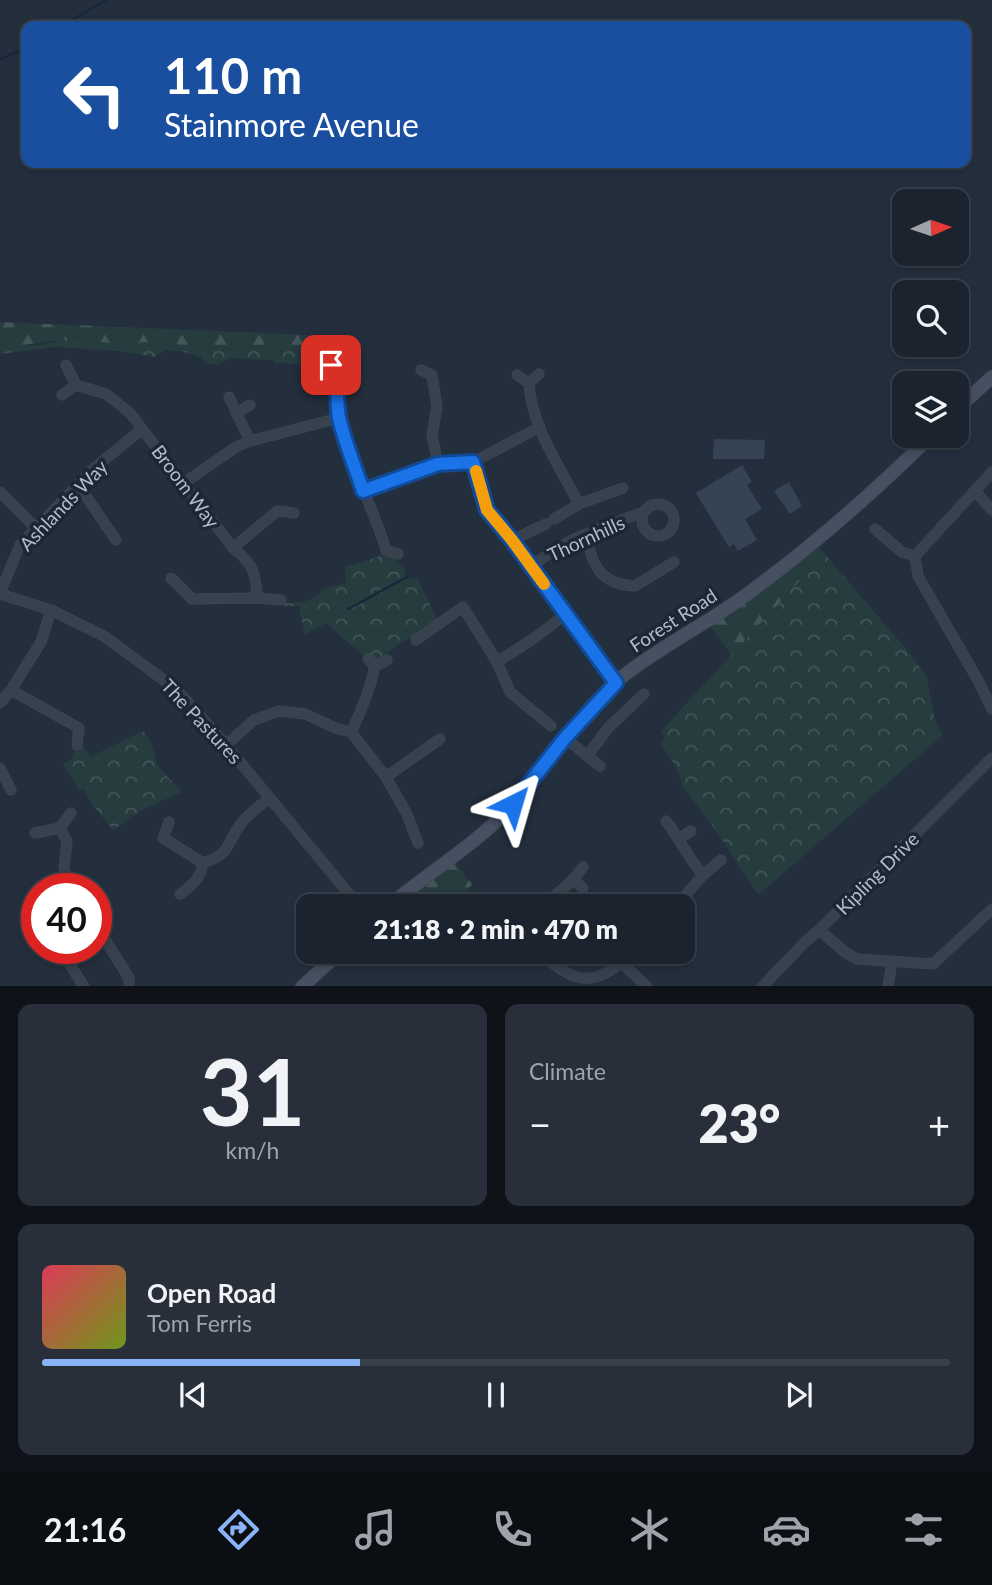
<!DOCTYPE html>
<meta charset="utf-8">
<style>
:root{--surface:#1b232e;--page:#282f3a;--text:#f1f3f6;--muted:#a0a4aa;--line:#39404a;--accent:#8ab4f8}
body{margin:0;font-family:Lato,sans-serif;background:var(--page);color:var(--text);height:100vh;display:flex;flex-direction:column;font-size:26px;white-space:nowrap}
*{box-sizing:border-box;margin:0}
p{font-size:23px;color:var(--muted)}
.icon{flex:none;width:38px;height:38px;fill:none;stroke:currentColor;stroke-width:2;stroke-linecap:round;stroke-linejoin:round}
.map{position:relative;height:986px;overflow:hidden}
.panel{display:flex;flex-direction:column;gap:18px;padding:18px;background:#0f1319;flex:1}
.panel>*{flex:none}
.banner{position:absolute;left:21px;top:21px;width:950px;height:147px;border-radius:14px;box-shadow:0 4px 10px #0003,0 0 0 2px var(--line);background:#1a4fa0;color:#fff;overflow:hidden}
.needle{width:46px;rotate:87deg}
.buttons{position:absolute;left:892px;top:189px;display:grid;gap:14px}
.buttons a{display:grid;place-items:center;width:77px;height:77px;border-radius:14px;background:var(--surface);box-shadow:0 4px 10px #0003,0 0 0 2px var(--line);font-size:35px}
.speed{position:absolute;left:21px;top:873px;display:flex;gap:14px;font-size:35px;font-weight:700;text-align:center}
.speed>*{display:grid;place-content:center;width:91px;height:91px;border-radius:50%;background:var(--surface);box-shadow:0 4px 10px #0003,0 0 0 2px var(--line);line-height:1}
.speed .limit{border:10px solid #d22;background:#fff;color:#111}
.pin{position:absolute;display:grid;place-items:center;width:60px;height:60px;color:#fff;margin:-30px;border-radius:14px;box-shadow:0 4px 10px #0006}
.me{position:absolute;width:77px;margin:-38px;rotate:40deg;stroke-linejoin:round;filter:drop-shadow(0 0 5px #0008)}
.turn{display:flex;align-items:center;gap:24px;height:147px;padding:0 28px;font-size:32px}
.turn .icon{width:91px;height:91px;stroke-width:2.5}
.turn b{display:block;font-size:49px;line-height:60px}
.big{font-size:52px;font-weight:800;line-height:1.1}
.panel .tile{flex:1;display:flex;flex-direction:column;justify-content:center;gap:10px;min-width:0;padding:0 24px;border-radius:14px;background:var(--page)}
.panel .dial{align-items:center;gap:0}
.dial b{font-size:91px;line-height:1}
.song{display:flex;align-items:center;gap:21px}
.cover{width:84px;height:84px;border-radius:10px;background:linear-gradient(135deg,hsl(350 70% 55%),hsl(80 70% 35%))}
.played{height:7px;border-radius:4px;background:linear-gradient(90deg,var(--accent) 35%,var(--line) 35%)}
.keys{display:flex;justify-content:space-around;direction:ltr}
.heat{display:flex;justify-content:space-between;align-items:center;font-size:38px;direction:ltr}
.panel .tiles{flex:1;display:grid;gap:18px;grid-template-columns:1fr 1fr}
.tile:last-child{grid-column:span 2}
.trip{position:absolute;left:296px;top:894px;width:399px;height:70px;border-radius:14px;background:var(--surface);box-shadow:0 4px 10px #0003,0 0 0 2px var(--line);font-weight:800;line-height:70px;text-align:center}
.dock{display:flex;height:112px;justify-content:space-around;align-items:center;background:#0b0e12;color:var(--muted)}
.dock .icon{width:49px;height:49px}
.dock .selected{color:var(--accent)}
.dock b{font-size:32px;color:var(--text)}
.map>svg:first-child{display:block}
</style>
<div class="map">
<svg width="992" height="987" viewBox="0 0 992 987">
<defs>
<pattern id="forest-firs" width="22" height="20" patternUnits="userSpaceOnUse" patternTransform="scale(1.75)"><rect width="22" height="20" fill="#263c3f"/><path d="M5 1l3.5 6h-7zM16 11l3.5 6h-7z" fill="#435659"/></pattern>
<pattern id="park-crowns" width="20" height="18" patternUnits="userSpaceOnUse" patternTransform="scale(1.75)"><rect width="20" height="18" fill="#263c3f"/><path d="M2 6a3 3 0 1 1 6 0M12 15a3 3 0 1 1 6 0" fill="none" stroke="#435659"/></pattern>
</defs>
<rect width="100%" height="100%" fill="#242f3e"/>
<g fill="url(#forest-firs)">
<path d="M0 322 333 336 335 356 281 350H234L152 342 122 344 85 341 76 335H65L60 340 14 346 0 343Z"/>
<path d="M818 546 815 564 732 656 707 622Z"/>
<path d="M452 860 472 884 458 906H389Z"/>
</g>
<g fill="url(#park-crowns)">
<path d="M70 334 85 341 122 344 150 342 234 350H281L335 356 331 365 275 363 273 360 231 358 217 365 206 364 201 357 181 351 166 350 154 357 118 351 55 347 0 354V343C14 346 47 347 60 340 63 338 66 335 70 334Z"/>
<path d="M818 546 912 656 927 678 935 721 943 735 758 895 717 832 683 787 677 769 661 744 664 737 661 731 815 564Z"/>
<path d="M386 550 398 554 395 561 403 566 407 580 417 578 439 623 416 640 411 637 388 652 387 660 375 666 326 623 305 635 299 606H285L284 603 304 602 317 596 322 589 346 583 345 567 378 557Z"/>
<path d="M143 731C152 741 153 749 156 761 158 768 175 784 181 792L140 811 113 830 92 804 84 789 80 791 63 764 71 759 77 745 82 744 90 757Z"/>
</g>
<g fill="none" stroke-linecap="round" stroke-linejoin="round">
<g stroke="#17263c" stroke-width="2.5">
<path d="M62 26 106 0"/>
<path d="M0 60 26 47"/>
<path d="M348 609 407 577"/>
</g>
</g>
<g fill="#364354">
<path d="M714 439 765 440 764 459H713Z"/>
<path d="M742 465 752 482 747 485 762 509 745 519 757 540 738 551 734 544 729 547 696 493Z"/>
<path d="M789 482 802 506 790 514 774 491Z"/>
</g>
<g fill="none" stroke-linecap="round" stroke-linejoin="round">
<g stroke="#414a57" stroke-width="11">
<g id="street">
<path d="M66 365 76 385 106 394 130 413 233 548C253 564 256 572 257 598L192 599 171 578"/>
<path d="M331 365C338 376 336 397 338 412 346 460 372 503 386 550"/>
<path d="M421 370 432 375 437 407 432 435 438 464"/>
<path d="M336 373 347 366"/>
<path d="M517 375 529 383"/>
<path d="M529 383C531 426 560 467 579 504"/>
<path d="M529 383 539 374"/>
<path d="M62 395 76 385"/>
<path d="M229 397 250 441"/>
<path d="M236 413 250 405"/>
<path d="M473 462 487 510 512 540 616 683"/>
<path d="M992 472 915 556 918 576 979 682 992 709"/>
<path d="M184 483 236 447 250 441 339 418"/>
<path d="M79 486 116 540"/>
<path d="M363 491 438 464 473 462 540 427"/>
<path d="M975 491 992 510"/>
<path d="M0 492 37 529"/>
<circle cx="658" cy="520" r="16"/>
<path d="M554 519 579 504 623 488"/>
<path d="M875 529 902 552 915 556"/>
<path d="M585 535C594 565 598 584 635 586L674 562"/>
<path d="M512 540 546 524"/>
<path d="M233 548 277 511 294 513"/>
<path d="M386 550 398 554"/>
<path d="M532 567C561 539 606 527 643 512"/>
<path d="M0 593 20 545 92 470 142 429"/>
<path d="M0 594 51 610 104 636 176 689 226 745 359 906"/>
<path d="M257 598 281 600"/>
<path d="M416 640 463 607 497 662"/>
<path d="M375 666 387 660"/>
<path d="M11 690 79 728 77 745"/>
<path d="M0 703 11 690 41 642 51 610"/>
<path d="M551 726 510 692 497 662 536 637 566 614"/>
<path d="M351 732C362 710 370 690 375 666L368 659"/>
<path d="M565 738 600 766"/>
<path d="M226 745 254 720 279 711 305 714 338 729 351 732 386 777 407 814 418 843"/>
<path d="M588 755 608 728 644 694"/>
<path d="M0 768 11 790"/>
<path d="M386 777 440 739"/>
<path d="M666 821C680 839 688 858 703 875L676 906"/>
<path d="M169 822 163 838 203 863"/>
<path d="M60 828 67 842 64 867 67 889"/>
<path d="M60 828 71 813"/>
<path d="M35 833 60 828"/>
<path d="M680 838 691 831"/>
<path d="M703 875 721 860"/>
<path d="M573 880 583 888"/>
<path d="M180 894C193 885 200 879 203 863 230 855 226 845 240 825 247 815 259 806 269 799"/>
<path d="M543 906 573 880 583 867"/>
<path d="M96 925 129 978V987"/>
<path d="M819 930 845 952 857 959 933 964 992 909"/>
<path d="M60 948 84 987"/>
<path d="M375 952H385"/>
<path d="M539 952C579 987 594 987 634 952"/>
<path d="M623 964 647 987"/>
<path d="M762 987 805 942 819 930 992 758"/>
<path d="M888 987 892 962"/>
</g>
</g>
<g stroke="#414a57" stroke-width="14">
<g id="secondary">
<path d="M957 409 992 377"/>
<path d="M389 906C429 872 475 845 512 806 550 764 578 713 622 677 662 645 709 623 750 592 814 545 875 491 931 436"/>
<path d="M302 987 340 952"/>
</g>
</g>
<use href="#street" stroke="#38414e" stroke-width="10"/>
<use href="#secondary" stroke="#465061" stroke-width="12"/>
</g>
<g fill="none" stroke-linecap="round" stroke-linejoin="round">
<g stroke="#114b97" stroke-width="18">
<path id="route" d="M331 365C339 378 336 401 339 418 345 443 355 467 363 491L438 464 473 462 487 510 512 540 616 683 565 738 513 804"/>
</g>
<use href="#route" stroke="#1a73e8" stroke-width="12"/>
<path stroke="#f59e0b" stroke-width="12" d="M476 471 487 510 512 540 544 584"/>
</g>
<g text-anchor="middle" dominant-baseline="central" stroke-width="7" stroke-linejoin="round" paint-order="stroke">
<g font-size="19" fill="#b4bcc9" stroke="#1d2633">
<text transform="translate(186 486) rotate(53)">Broom Way</text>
<text transform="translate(63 505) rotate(-46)">Ashlands Way</text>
<text transform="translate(586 538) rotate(-25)">Thornhills</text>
<text transform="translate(673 620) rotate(-33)">Forest Road</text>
<text transform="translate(202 721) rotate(47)">The Pastures</text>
<text transform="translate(877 873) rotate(-45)">Kipling Drive</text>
</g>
</g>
</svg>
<div class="buttons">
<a><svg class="needle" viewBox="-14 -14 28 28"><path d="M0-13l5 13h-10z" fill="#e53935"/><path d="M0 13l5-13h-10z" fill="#a0a4aa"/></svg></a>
<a><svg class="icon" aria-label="search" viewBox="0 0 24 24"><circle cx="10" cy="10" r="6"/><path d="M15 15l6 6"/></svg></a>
<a><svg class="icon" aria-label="layers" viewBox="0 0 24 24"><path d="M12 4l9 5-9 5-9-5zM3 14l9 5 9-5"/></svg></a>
</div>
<div class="speed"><div class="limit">40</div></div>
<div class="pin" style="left:331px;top:365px;background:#d93025"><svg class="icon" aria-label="arrive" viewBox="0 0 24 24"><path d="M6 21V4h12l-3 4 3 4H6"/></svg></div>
<svg class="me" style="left:513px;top:804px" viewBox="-20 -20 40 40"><path d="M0-17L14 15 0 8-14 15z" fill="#1a73e8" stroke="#fff" stroke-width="4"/></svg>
<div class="trip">21:18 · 2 min · 470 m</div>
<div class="banner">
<div class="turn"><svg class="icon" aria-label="left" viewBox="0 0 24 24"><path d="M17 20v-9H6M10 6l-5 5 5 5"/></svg><div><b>110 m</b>Stainmore Avenue</div></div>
</div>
</div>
<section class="panel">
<div class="tiles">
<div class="tile dial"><b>31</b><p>km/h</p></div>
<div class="tile"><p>Climate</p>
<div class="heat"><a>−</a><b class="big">23°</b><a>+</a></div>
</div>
<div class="tile">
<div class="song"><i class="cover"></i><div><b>Open Road</b><p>Tom Ferris</p></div></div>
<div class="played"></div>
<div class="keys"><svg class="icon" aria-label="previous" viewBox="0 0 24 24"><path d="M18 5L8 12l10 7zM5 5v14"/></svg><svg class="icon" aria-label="pause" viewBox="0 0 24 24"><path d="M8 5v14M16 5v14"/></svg><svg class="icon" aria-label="next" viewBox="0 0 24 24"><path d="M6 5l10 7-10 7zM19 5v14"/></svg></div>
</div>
</div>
</section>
<nav class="dock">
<b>21:16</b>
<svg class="icon selected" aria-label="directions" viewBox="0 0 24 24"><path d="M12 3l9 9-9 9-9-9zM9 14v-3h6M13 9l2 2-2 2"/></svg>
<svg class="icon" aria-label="music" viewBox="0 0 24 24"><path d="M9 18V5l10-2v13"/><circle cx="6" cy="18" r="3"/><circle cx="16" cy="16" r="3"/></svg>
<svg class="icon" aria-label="phone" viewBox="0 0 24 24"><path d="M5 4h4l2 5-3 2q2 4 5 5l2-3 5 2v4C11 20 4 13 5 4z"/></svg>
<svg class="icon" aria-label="climate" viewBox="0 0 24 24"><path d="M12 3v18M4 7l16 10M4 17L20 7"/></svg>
<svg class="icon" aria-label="car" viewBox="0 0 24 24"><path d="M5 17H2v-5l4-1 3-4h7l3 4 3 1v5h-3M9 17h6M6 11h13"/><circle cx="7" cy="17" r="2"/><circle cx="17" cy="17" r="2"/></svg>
<svg class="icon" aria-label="filters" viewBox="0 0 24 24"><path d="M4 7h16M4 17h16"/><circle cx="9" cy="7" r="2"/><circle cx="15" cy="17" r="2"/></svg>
</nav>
